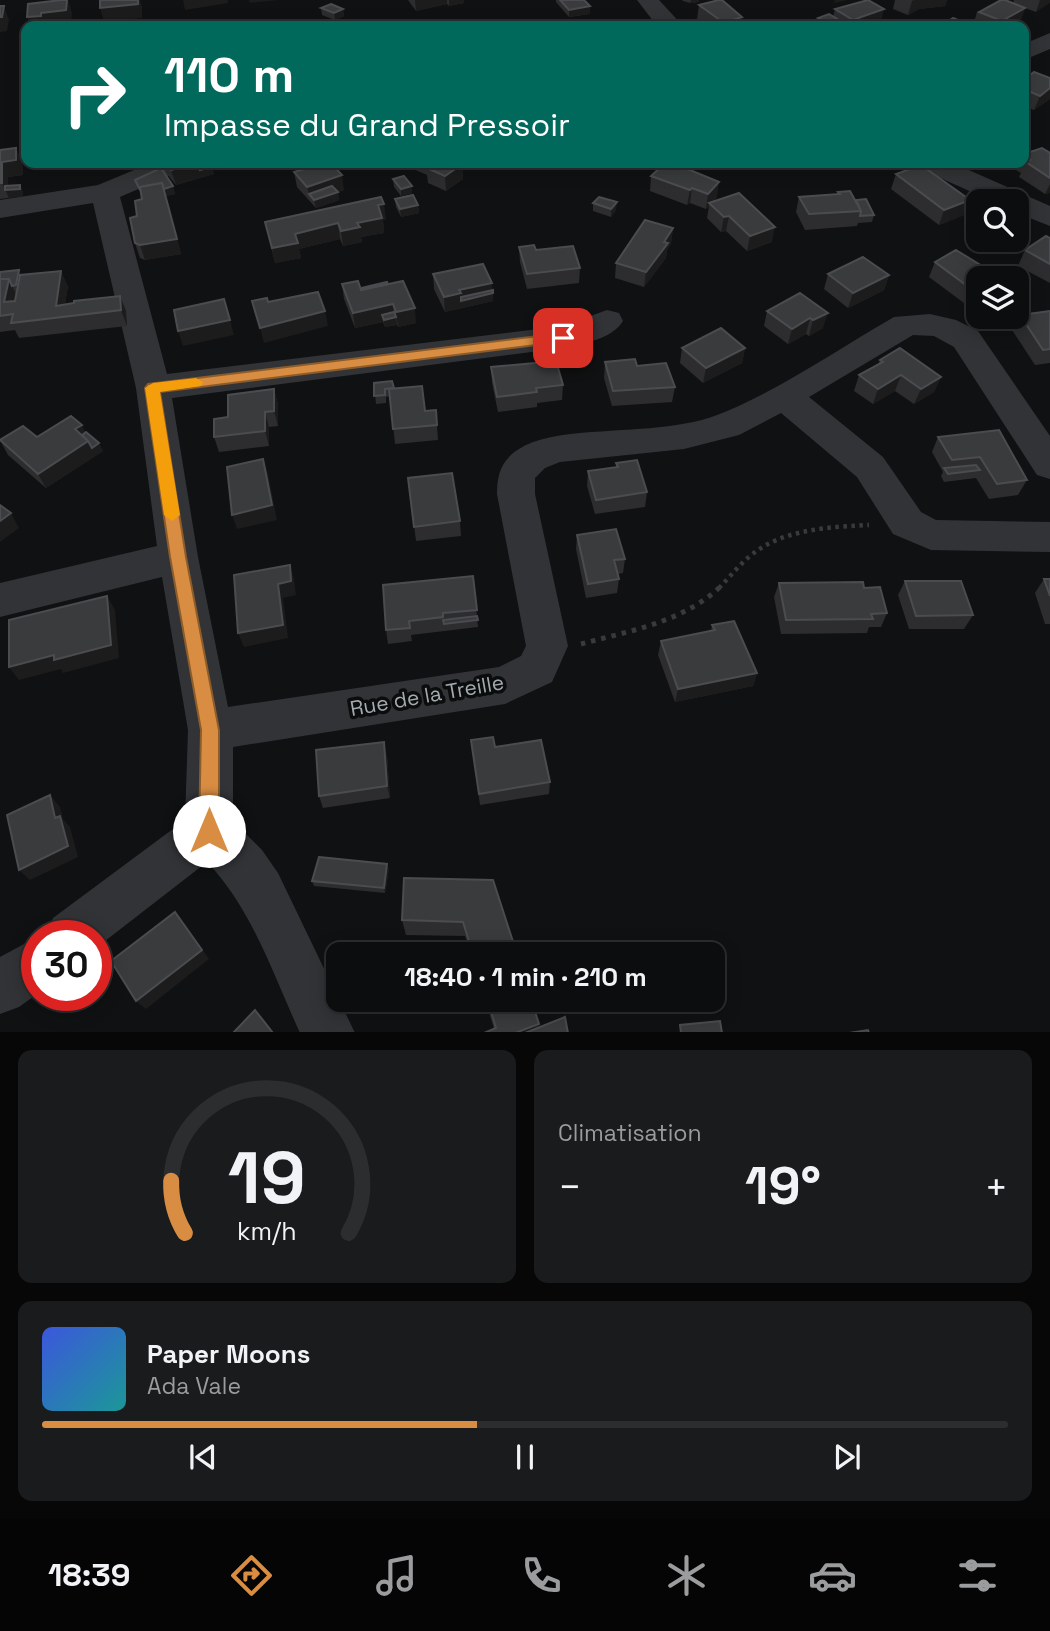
<!DOCTYPE html>
<html lang="fr">
<meta charset="utf-8">
<style>
:root{--surface:#0c0d0e;--page:#1a1b1c;--text:#f1f3f6;--muted:#9a9c9e;--line:#2c2d2e;--accent:#d88d42}
body{margin:0;font-family:"Space Grotesk",sans-serif;background:var(--page);color:var(--text);height:100vh;display:flex;flex-direction:column;font-size:26px;white-space:nowrap}
*{box-sizing:border-box;margin:0}
p{font-size:23px;color:var(--muted)}
.icon{flex:none;width:38px;height:38px;fill:none;stroke:currentColor;stroke-width:2;stroke-linecap:round;stroke-linejoin:round}
.map{position:relative;height:1032px;overflow:hidden}
.panel{display:flex;flex-direction:column;gap:18px;padding:18px;background:#070708;flex:1}
.panel>*{flex:none}
.guide{position:absolute;left:21px;top:21px;width:1008px;height:147px;border-radius:14px;box-shadow:0 4px 18px #0003,0 0 0 2px var(--line);background:#00695c;color:#fff;overflow:hidden}
.buttons{position:absolute;left:966px;top:189px;display:grid;gap:14px}
.buttons a{display:grid;place-items:center;width:63px;height:63px;border-radius:14px;background:var(--surface);box-shadow:0 4px 18px #0003,0 0 0 2px var(--line);font-size:35px}
.speed{position:absolute;left:21px;top:920px;display:flex;gap:14px;font-size:35px;font-weight:700;text-align:center}
.speed>*{display:grid;place-content:center;width:91px;height:91px;border-radius:50%;background:var(--surface);box-shadow:0 4px 18px #0003,0 0 0 2px var(--line);line-height:1}
.speed .limit{border:10px solid #d22;background:#fff;color:#111}
.pin{position:absolute;display:grid;place-items:center;width:60px;height:60px;color:#fff;margin:-30px;border-radius:14px;box-shadow:0 4px 10px #0006}
.me{position:absolute;width:77px;margin:-38px;rotate:0deg;stroke-linejoin:round;filter:drop-shadow(0 0 5px #0008)}
.turn{display:flex;align-items:center;gap:24px;height:147px;padding:0 28px;font-size:32px}
.turn .icon{width:91px;height:91px;stroke-width:2.5}
.turn b{display:block;font-size:49px;line-height:60px}
.big{font-size:52px;font-weight:700;line-height:1.1}
.panel .card{flex:1;display:flex;flex-direction:column;justify-content:center;gap:10px;min-width:0;padding:0 24px;border-radius:14px;background:var(--page)}
.panel .dial{align-items:center;gap:0}
.dial svg{height:182px;overflow:visible;fill:none;stroke:var(--line);stroke-width:7;stroke-linecap:round;text-anchor:middle}
.dial text{fill:var(--text);stroke:none}
.song{display:flex;align-items:center;gap:21px}
.cover{width:84px;height:84px;border-radius:10px;background:linear-gradient(135deg,hsl(230 70% 55%),hsl(180 70% 35%))}
.played{height:7px;border-radius:4px;background:linear-gradient(90deg,var(--accent) 45%,var(--line) 45%)}
.keys{display:flex;justify-content:space-around;direction:ltr}
.heat{display:flex;justify-content:space-between;align-items:center;font-size:38px;direction:ltr}
.panel .tiles{flex:1;display:grid;gap:18px;grid-template-columns:1fr 1fr}
.card:last-child{grid-column:span 2}
.trip{position:absolute;left:326px;top:942px;width:399px;height:70px;border-radius:14px;background:var(--surface);box-shadow:0 4px 18px #0003,0 0 0 2px var(--line);font-weight:700;line-height:70px;text-align:center}
.dock{display:flex;height:112px;justify-content:space-around;align-items:center;background:#050506;color:var(--muted)}
.dock .icon{width:49px;height:49px}
.dock .active{color:var(--accent)}
.dock b{font-size:32px;color:var(--text)}
.map>svg:first-child{display:block}
</style>
<div class="map">
<svg width="1050" height="1033" viewBox="0 0 1050 1033">
<rect width="100%" height="100%" fill="#101112"/>
<g fill="none" stroke-linecap="round" stroke-linejoin="round">
<path stroke="#383a3d" stroke-width="4.5" stroke-dasharray="3.5 4.5" stroke-linecap="butt" d="M719 588C729 578 738 566 750 556 782 529 829 527 869 525"/>
<path stroke="#383a3d" stroke-width="5" stroke-dasharray="4.5 6" stroke-linecap="butt" d="M581 644C629 631 684 622 721 586"/>
<g fill="#323336" fill-rule="evenodd">
<path d="M637 0H659L683 26H657Z"/>
<path d="M1050 33V49L1024 60V44Z"/>
<path d="M151 163H188L184 169 120 197 167 374 563 326 607 310 619 313 623 321C611 340 584 343 563 348L172 398 198 557 228 707 499 667 521 656 526 646 497 494C497 475 501 460 519 449 535 438 561 435 580 433 622 429 678 430 717 415 775 393 840 348 894 317L930 314 956 320 978 331 1050 436V479L1037 475 954 347 934 336 913 335 809 397 883 457 921 512 936 520 1050 522V552L931 550 893 534 857 477 781 413 739 435 684 449 560 462 545 468 535 478V494L568 646 552 682 505 704 233 747V821L262 850 278 873 355 1033H300C273 974 252 909 207 862L96 948V936H46L53 918 185 820 188 730 162 577 0 617V583L157 546 136 388 93 203 0 218V200L98 185Z"/>
<path d="M916 163H953L1050 206V226L1017 213V201H992L920 169Z"/>
<path d="M37 937V994L19 1007 0 1014V957Z"/>
</g>
</g>
<g fill="#2d2d2f">
<path d="M408 0H464V3L449 6 447 4 416 11Z"/>
<path d="M556 0H584L590 6V14L569 17 556 2Z"/>
<path d="M682 0H699V2L690 3 683 1Z"/>
<path d="M895 0H947L945 6 919 9 908 15 893 9Z"/>
<path d="M1014 0H1050L1036 12 1025 8 1020 22 1013 26H974L977 19H975L977 12 987 8 1013 3Z"/>
<path d="M699 5 741 26H707L697 19Z"/>
<path d="M321 8 343 9 344 16 335 20 322 15Z"/>
<path d="M835 9 881 23 872 26H828L829 23 828 26H816L818 18 833 17Z"/>
<path d="M1050 78V99L1034 110 1026 107 1024 112V80Z"/>
<path d="M16 148 22 163 23 175 8 177V186L20 185 23 193V196L0 199V150Z"/>
<path d="M1050 153V193L1045 194 1019 177 1021 173 1016 170 1019 163H1024V154Z"/>
<path d="M164 163H215L211 165 214 174 176 185 167 174Z"/>
<path d="M404 163H459L462 164 463 179 446 191 428 183 427 175 404 165Z"/>
<path d="M665 163 717 197 712 202 772 242 747 251 726 231 721 232 707 218 709 206 706 209 690 203 687 205 650 191 651 176Z"/>
<path d="M294 172 344 190 338 192 339 200 316 208 297 187Z"/>
<path d="M896 174 964 215 939 225 891 189Z"/>
<path d="M393 179 412 186V193L401 196 394 187Z"/>
<path d="M135 180 173 186 175 194 166 196 181 254 145 260 140 258 135 243 142 199 141 194Z"/>
<path d="M838 192 856 200 874 215 872 222 858 223 857 226 805 230 796 212 799 197 837 195Z"/>
<path d="M395 199 418 205 419 213 401 217 396 207Z"/>
<path d="M593 203 616 210 611 217 593 211Z"/>
<path d="M386 219 383 220 384 233 361 237 362 242 343 246 340 239 299 249 301 258 275 263 265 222Z"/>
<path d="M673 228 671 243 667 250 666 258 644 287 615 278 616 263Z"/>
<path d="M1050 238V283L1018 266 1025 250Z"/>
<path d="M519 247 536 250 580 268 579 283 527 289 520 262Z"/>
<path d="M935 262 978 278V295L964 303 929 277Z"/>
<path d="M19 270 21 275 68 286 65 304 126 311 127 326 19 338 15 330 0 332V272Z"/>
<path d="M433 274 493 290V301L445 312 434 289Z"/>
<path d="M828 274 889 275 884 290 848 308 824 289Z"/>
<path d="M387 282 416 323 398 327 397 325 385 327 383 322 355 328 344 299 342 284 361 288Z"/>
<path d="M800 293 823 328 809 336 806 334 788 344 764 326 767 311Z"/>
<path d="M1050 311V363L1035 365 1012 330 1020 315Z"/>
<path d="M682 348H745L742 363 703 383 680 363Z"/>
<path d="M880 360 941 377 934 392 914 404 895 391 873 404 854 391 859 375 878 364Z"/>
<path d="M605 362 637 366 675 387 672 402 612 406 604 378Z"/>
<path d="M491 367 563 385 562 400 537 403V407L498 412 492 383Z"/>
<path d="M374 383 394 389 425 411 436 410 438 440 395 444 390 396 386 397V403L376 404Z"/>
<path d="M274 389 278 404V426L269 427V446L219 452 214 437 228 417Z"/>
<path d="M86 432 103 451 46 488 8 455 0 440 37 437Z"/>
<path d="M938 437 1027 480 1018 495 989 499 976 478 944 482 941 476 943 472 932 452Z"/>
<path d="M616 463 647 492 645 507 595 514 587 486 588 471 616 468Z"/>
<path d="M408 478 460 521 461 536 416 541Z"/>
<path d="M577 535 625 559 623 573 618 574 619 579 617 593 586 598 576 549Z"/>
<path d="M473 576 478 627 411 635 412 641 388 644 386 630Z"/>
<path d="M1044 579H1050V624H1045L1035 593Z"/>
<path d="M905 581 973 615 964 629H909L898 595Z"/>
<path d="M779 583 864 588 887 613 881 627H869L867 633 781 634 774 597Z"/>
<path d="M712 625 757 673 753 686 675 702 658 655 661 641 711 631Z"/>
<path d="M471 740 550 782 549 794 480 805Z"/>
<path d="M387 755 390 798 323 808 319 796Z"/>
<path d="M389 869 385 893 314 886 312 881Z"/>
<path d="M404 878 517 954H471L465 936 406 935 402 920Z"/>
<path d="M485 999H531L539 1027 494 1029Z"/>
</g>
<g fill="#1c1c1d">
<path d="M68 0 72 13 71 24 54 26H30L27 17 41 13Z"/>
<path d="M140 0 142 7V18L104 22 100 8Z"/>
<path d="M183 0H228V3L185 10Z"/>
<path d="M249 0H278L250 3Z"/>
<path d="M415 0H447V4L416 11Z"/>
<path d="M449 0H464V3L449 6Z"/>
<path d="M691 0H699V2L690 3Z"/>
<path d="M835 0H848L834 3Z"/>
<path d="M914 0H947L945 6 919 9 908 15 912 1Z"/>
<path d="M1040 0H1050V3L1036 12Z"/>
<path d="M4 6 9 20 7 31 0 32V17Z"/>
<path d="M590 6V14L569 17V10Z"/>
<path d="M1025 8 1020 22 1013 26H1000L1002 21Z"/>
<path d="M343 9 344 16 335 20 334 13Z"/>
<path d="M884 9 881 23 872 26H852L853 20Z"/>
<path d="M742 17 741 26H723L724 23Z"/>
<path d="M839 20 837 26H828L829 23Z"/>
<path d="M1050 88V99L1034 110 1040 96Z"/>
<path d="M16 148 22 163 23 175 8 177V190L20 185 23 193V196L9 198 2 183V162Z"/>
<path d="M194 163H215L199 170 212 167 214 174 176 185 171 170Z"/>
<path d="M262 163H269L270 166 263 167Z"/>
<path d="M462 164 463 179 446 191 445 176Z"/>
<path d="M342 175 344 190 314 200 309 194 307 187Z"/>
<path d="M719 182 717 197 710 204 709 203V206L706 209 708 194Z"/>
<path d="M1050 184V193L1045 194Z"/>
<path d="M173 186 175 194 166 196 181 254 145 260 140 245 143 194Z"/>
<path d="M412 186V193L401 196V189Z"/>
<path d="M692 188 690 203 687 205 690 190Z"/>
<path d="M338 192 339 200 316 208 314 200Z"/>
<path d="M970 200 964 215 939 225 944 210Z"/>
<path d="M617 202 616 210 611 217V209Z"/>
<path d="M384 204 386 219 383 220 384 233 361 237 362 242 343 246 341 231 357 223 378 205Z"/>
<path d="M418 205 419 213 401 217 400 209Z"/>
<path d="M729 216 726 231 721 232 724 217Z"/>
<path d="M338 223 340 239 299 249 301 258 275 263 272 248 295 234Z"/>
<path d="M775 227 772 242 747 251 750 236Z"/>
<path d="M673 228 671 243 667 250 666 258 644 287 646 272Z"/>
<path d="M19 270 22 278 19 293 16 285Z"/>
<path d="M61 271 68 286 63 317 56 306Z"/>
<path d="M889 275 884 290 848 308 853 293Z"/>
<path d="M9 279 16 294 12 314 4 302Z"/>
<path d="M492 283 493 301 462 308 461 301 462 308 445 312 444 297 459 290Z"/>
<path d="M978 284V295L964 303 970 288Z"/>
<path d="M120 296 126 311 127 326 121 310Z"/>
<path d="M393 304 394 317H396L397 325 385 327 382 315 383 322 355 328 353 313Z"/>
<path d="M415 308 416 323 398 327 396 312Z"/>
<path d="M325 311 328 326 264 343 260 328Z"/>
<path d="M828 313 823 328 809 336 813 320Z"/>
<path d="M810 318 806 334 788 344 792 329Z"/>
<path d="M230 320 234 335 183 346 178 331Z"/>
<path d="M745 348 742 363 703 383 706 368Z"/>
<path d="M901 375 895 391 873 404 878 389Z"/>
<path d="M941 377 934 392 914 404 921 389Z"/>
<path d="M274 389 278 404V426L274 411Z"/>
<path d="M265 412 269 427V446L265 431Z"/>
<path d="M82 425 89 440 75 429Z"/>
<path d="M88 441 99 443 103 451 46 488 38 474Z"/>
<path d="M263 459 268 473 277 520 237 529 232 515Z"/>
<path d="M11 513 19 528 0 542V521Z"/>
<path d="M290 565 294 579 296 595 283 598 288 638 244 647 238 633 278 584Z"/>
<path d="M107 596 115 610 119 658 63 673 61 669 19 680 9 667Z"/>
<path d="M757 673 753 686 675 702 678 689Z"/>
<path d="M384 742 387 755 390 798 387 786Z"/>
<path d="M50 795 60 807 63 819 70 827 78 857 30 880 19 870 55 818Z"/>
<path d="M387 864 389 869 385 893 384 888Z"/>
<path d="M175 912 209 959 146 1009 136 1001Z"/>
<path d="M539 1024V1033H515Z"/>
</g>
<g fill="#3a3b3d" stroke="#4a4c4f" stroke-width="2">
<path d="M61 0H67L66 10 41 13V16L27 17 28 4Z"/>
<path d="M100 0H138V4L100 8Z"/>
<path d="M560 0H584L590 6 569 10Z"/>
<path d="M719 0H722L742 17 724 23 699 5Z"/>
<path d="M868 0 884 9 853 20 835 9Z"/>
<path d="M1001 0H1005L1025 8 1002 21 979 12Z"/>
<path d="M331 4 343 9 334 13 321 8Z"/>
<path d="M0 6H4L2 17H0Z"/>
<path d="M829 14 839 20 829 23 818 18Z"/>
<path d="M953 18 972 26H940Z"/>
<path d="M383 22 386 26 337 25Z"/>
<path d="M1034 72 1050 78V88L1040 96 1024 89V80Z"/>
<path d="M16 148V160L2 162V183H0V150Z"/>
<path d="M1042 148 1050 153V178L1026 162 1030 160 1024 156V154Z"/>
<path d="M165 163H198L171 170Z"/>
<path d="M197 163H209L212 167 200 170 198 163 195 164Z"/>
<path d="M324 163H331L342 175 307 187 294 172Z"/>
<path d="M432 163H459L462 164 445 176 427 168 434 163Z"/>
<path d="M665 163H673L719 182 708 194 692 188 690 190 651 176Z"/>
<path d="M921 165 970 200 944 210 896 174Z"/>
<path d="M161 168 173 186 164 189 162 183 140 187V190L135 180Z"/>
<path d="M404 176 412 186 401 189 393 179Z"/>
<path d="M162 183 177 239 140 245 135 243 130 218 137 216 135 201 142 199 140 187Z"/>
<path d="M20 185V189L5 190V186Z"/>
<path d="M332 186 338 192 314 200 309 194Z"/>
<path d="M850 191 861 211 809 214 799 197 840 194 838 192Z"/>
<path d="M739 193 775 227 750 236 729 216 724 217 709 203Z"/>
<path d="M413 195 418 205 400 209 395 199Z"/>
<path d="M381 197 384 204 378 205 382 218 357 223 360 227 341 231 338 223 295 234 298 243 272 248 265 222Z"/>
<path d="M599 197 617 202 611 209 593 203Z"/>
<path d="M866 199 874 215 860 216 861 211 856 200Z"/>
<path d="M645 220 673 228 664 242 668 243 646 272 616 263Z"/>
<path d="M1046 236 1050 238V264L1025 250Z"/>
<path d="M534 245 536 250 573 246 580 268 527 274 519 247Z"/>
<path d="M956 250 995 274 988 278H978V284L970 288 935 262Z"/>
<path d="M863 257 889 275 853 293 828 274Z"/>
<path d="M483 264 492 283 459 290 461 293 444 297 433 274Z"/>
<path d="M19 270 16 285 12 286 9 279H0V272Z"/>
<path d="M61 271 56 306 74 303V301L120 296 121 310 11 323 13 314 0 316V279H9L4 302 15 301 20 275Z"/>
<path d="M358 281 361 290 403 281 415 308 396 312 393 304 353 313 342 284Z"/>
<path d="M387 282 388 284 361 290V288Z"/>
<path d="M493 290V293L461 301V297Z"/>
<path d="M318 292 325 311 260 328 252 301 267 298 268 302Z"/>
<path d="M800 293 828 313 813 320 810 318 792 329 767 311Z"/>
<path d="M224 299 230 320 178 331 174 310Z"/>
<path d="M1050 311V349L1043 350 1020 315Z"/>
<path d="M394 312 396 317 384 320 382 315Z"/>
<path d="M721 328 745 348 706 368 682 348Z"/>
<path d="M900 348 941 377 921 389 901 375 878 389 859 375 883 362 880 360Z"/>
<path d="M635 359 637 366 666 363 675 387 613 391 605 362Z"/>
<path d="M556 361 563 385 536 388 537 392 497 397 491 367Z"/>
<path d="M392 381 394 388 385 389V395L374 396V383Z"/>
<path d="M422 386 425 411 436 410 437 425 393 429 389 389Z"/>
<path d="M274 389V411L265 412V431L214 437V419L228 417V395Z"/>
<path d="M71 416 82 425 75 429 88 441 38 474 0 440 23 426 37 437Z"/>
<path d="M999 430 1027 480 997 484 980 457 952 460 938 437Z"/>
<path d="M86 432 99 443 92 448 88 441 82 435Z"/>
<path d="M263 459 272 505 232 515 227 467Z"/>
<path d="M637 460 647 492 596 500 588 471 618 467 616 463Z"/>
<path d="M976 465 980 470 948 474 944 468Z"/>
<path d="M452 473 460 521 414 527 408 478Z"/>
<path d="M0 505 11 513 0 521Z"/>
<path d="M616 529 625 559 614 560 619 579 588 584 577 535Z"/>
<path d="M290 565 291 581 278 584 283 625 238 633 234 575Z"/>
<path d="M473 576 477 610 443 613V617L409 621 410 628 386 630 383 585Z"/>
<path d="M1044 579H1050V596Z"/>
<path d="M905 581H961L973 615 916 616Z"/>
<path d="M863 582 864 588 880 587 887 613 871 614 873 619 786 620 779 583Z"/>
<path d="M107 596 111 645 54 660V655L9 667V620Z"/>
<path d="M477 616 478 620 444 624 443 620Z"/>
<path d="M734 621 757 673 678 689 661 641 715 630 712 625Z"/>
<path d="M493 737 495 747 541 740 550 782 479 794 471 740Z"/>
<path d="M384 742 387 786 319 796 316 750Z"/>
<path d="M50 795 55 818 60 816 68 846 19 870 7 815Z"/>
<path d="M319 857 387 864 384 888 312 881Z"/>
<path d="M404 878 493 880 517 954H473L463 922 402 920Z"/>
<path d="M175 912 202 950 136 1001 111 961Z"/>
<path d="M487 999H531L539 1024 515 1033H484L496 1028Z"/>
<path d="M255 1010 273 1033H233Z"/>
<path d="M565 1017 568 1033H525Z"/>
<path d="M720 1021 722 1033H681L680 1025Z"/>
<path d="M868 1030 869 1033H849Z"/>
</g>
<path fill="#d88d42" stroke="#8c5c2b" stroke-width="2" d="M563 333 568 334V341L160 392 186 557 219 730V831L216 838 209 841 202 838 199 831 201 730 170 557 145 388 148 384Z"/>
<path fill="#f59e0b" d="M196 378 203 382 201 386 160 392 180 515 172 521 164 515 145 388 153 383Z"/>
<g text-anchor="middle" dominant-baseline="central" stroke-width="7" stroke-linejoin="round" paint-order="stroke">
<g font-size="21" fill="#a4aab0" stroke="#0b0c0c">
<text transform="translate(427 695) rotate(-10)">Rue de la Treille</text>
</g>
</g>
</svg>
<div class="buttons">
<a><svg class="icon" aria-label="search" viewBox="0 0 24 24"><circle cx="10" cy="10" r="6"/><path d="M15 15l6 6"/></svg></a>
<a><svg class="icon" aria-label="layers" viewBox="0 0 24 24"><path d="M12 4l9 5-9 5-9-5zM3 14l9 5 9-5"/></svg></a>
</div>
<div class="speed"><div class="limit">30</div></div>
<div class="pin" style="left:563px;top:338px;background:#d93025"><svg class="icon" aria-label="arrive" viewBox="0 0 24 24"><path d="M6 21V4h12l-3 4 3 4H6"/></svg></div>
<svg class="me" style="left:209px;top:831px" viewBox="-20 -20 40 40"><circle r="19" fill="#fff"/><path d="M0-13L10 11 0 6-10 11z" fill="#d88d42"/></svg>
<div class="trip">18:40 · 1 min · 210 m</div>
<div class="guide">
<div class="turn"><svg class="icon" aria-label="right" viewBox="0 0 24 24"><path d="M7 20v-9h11M14 6l5 5-5 5"/></svg><div><b>110 m</b>Impasse du Grand Pressoir</div></div>
</div>
</div>
<section class="panel">
<div class="tiles">
<div class="card dial"><svg viewBox="0 0 100 80">
<path d="M14 69A42 42 0 1 1 86 69"/>
<path d="M14 69A42 42 0 0 1 8 46" stroke="#d88d42"/>
<text x="50" y="56" font-size="32" font-weight="700">19</text>
<text x="50" y="72" font-size="11">km/h</text>
</svg></div>
<div class="card"><p>Climatisation</p>
<div class="heat"><a>−</a><b class="big">19°</b><a>+</a></div>
</div>
<div class="card">
<div class="song"><i class="cover"></i><div><b>Paper Moons</b><p>Ada Vale</p></div></div>
<div class="played"></div>
<div class="keys"><svg class="icon" aria-label="previous" viewBox="0 0 24 24"><path d="M18 5L8 12l10 7zM5 5v14"/></svg><svg class="icon" aria-label="pause" viewBox="0 0 24 24"><path d="M8 5v14M16 5v14"/></svg><svg class="icon" aria-label="next" viewBox="0 0 24 24"><path d="M6 5l10 7-10 7zM19 5v14"/></svg></div>
</div>
</div>
</section>
<nav class="dock">
<b>18:39</b>
<svg class="icon active" aria-label="directions" viewBox="0 0 24 24"><path d="M12 3l9 9-9 9-9-9zM9 14v-3h6M13 9l2 2-2 2"/></svg>
<svg class="icon" aria-label="music" viewBox="0 0 24 24"><path d="M9 18V5l10-2v13"/><circle cx="6" cy="18" r="3"/><circle cx="16" cy="16" r="3"/></svg>
<svg class="icon" aria-label="phone" viewBox="0 0 24 24"><path d="M5 4h4l2 5-3 2q2 4 5 5l2-3 5 2v4C11 20 4 13 5 4z"/></svg>
<svg class="icon" aria-label="climate" viewBox="0 0 24 24"><path d="M12 3v18M4 7l16 10M4 17L20 7"/></svg>
<svg class="icon" aria-label="car" viewBox="0 0 24 24"><path d="M5 17H2v-5l4-1 3-4h7l3 4 3 1v5h-3M9 17h6M6 11h13"/><circle cx="7" cy="17" r="2"/><circle cx="17" cy="17" r="2"/></svg>
<svg class="icon" aria-label="filters" viewBox="0 0 24 24"><path d="M4 7h16M4 17h16"/><circle cx="9" cy="7" r="2"/><circle cx="15" cy="17" r="2"/></svg>
</nav>
